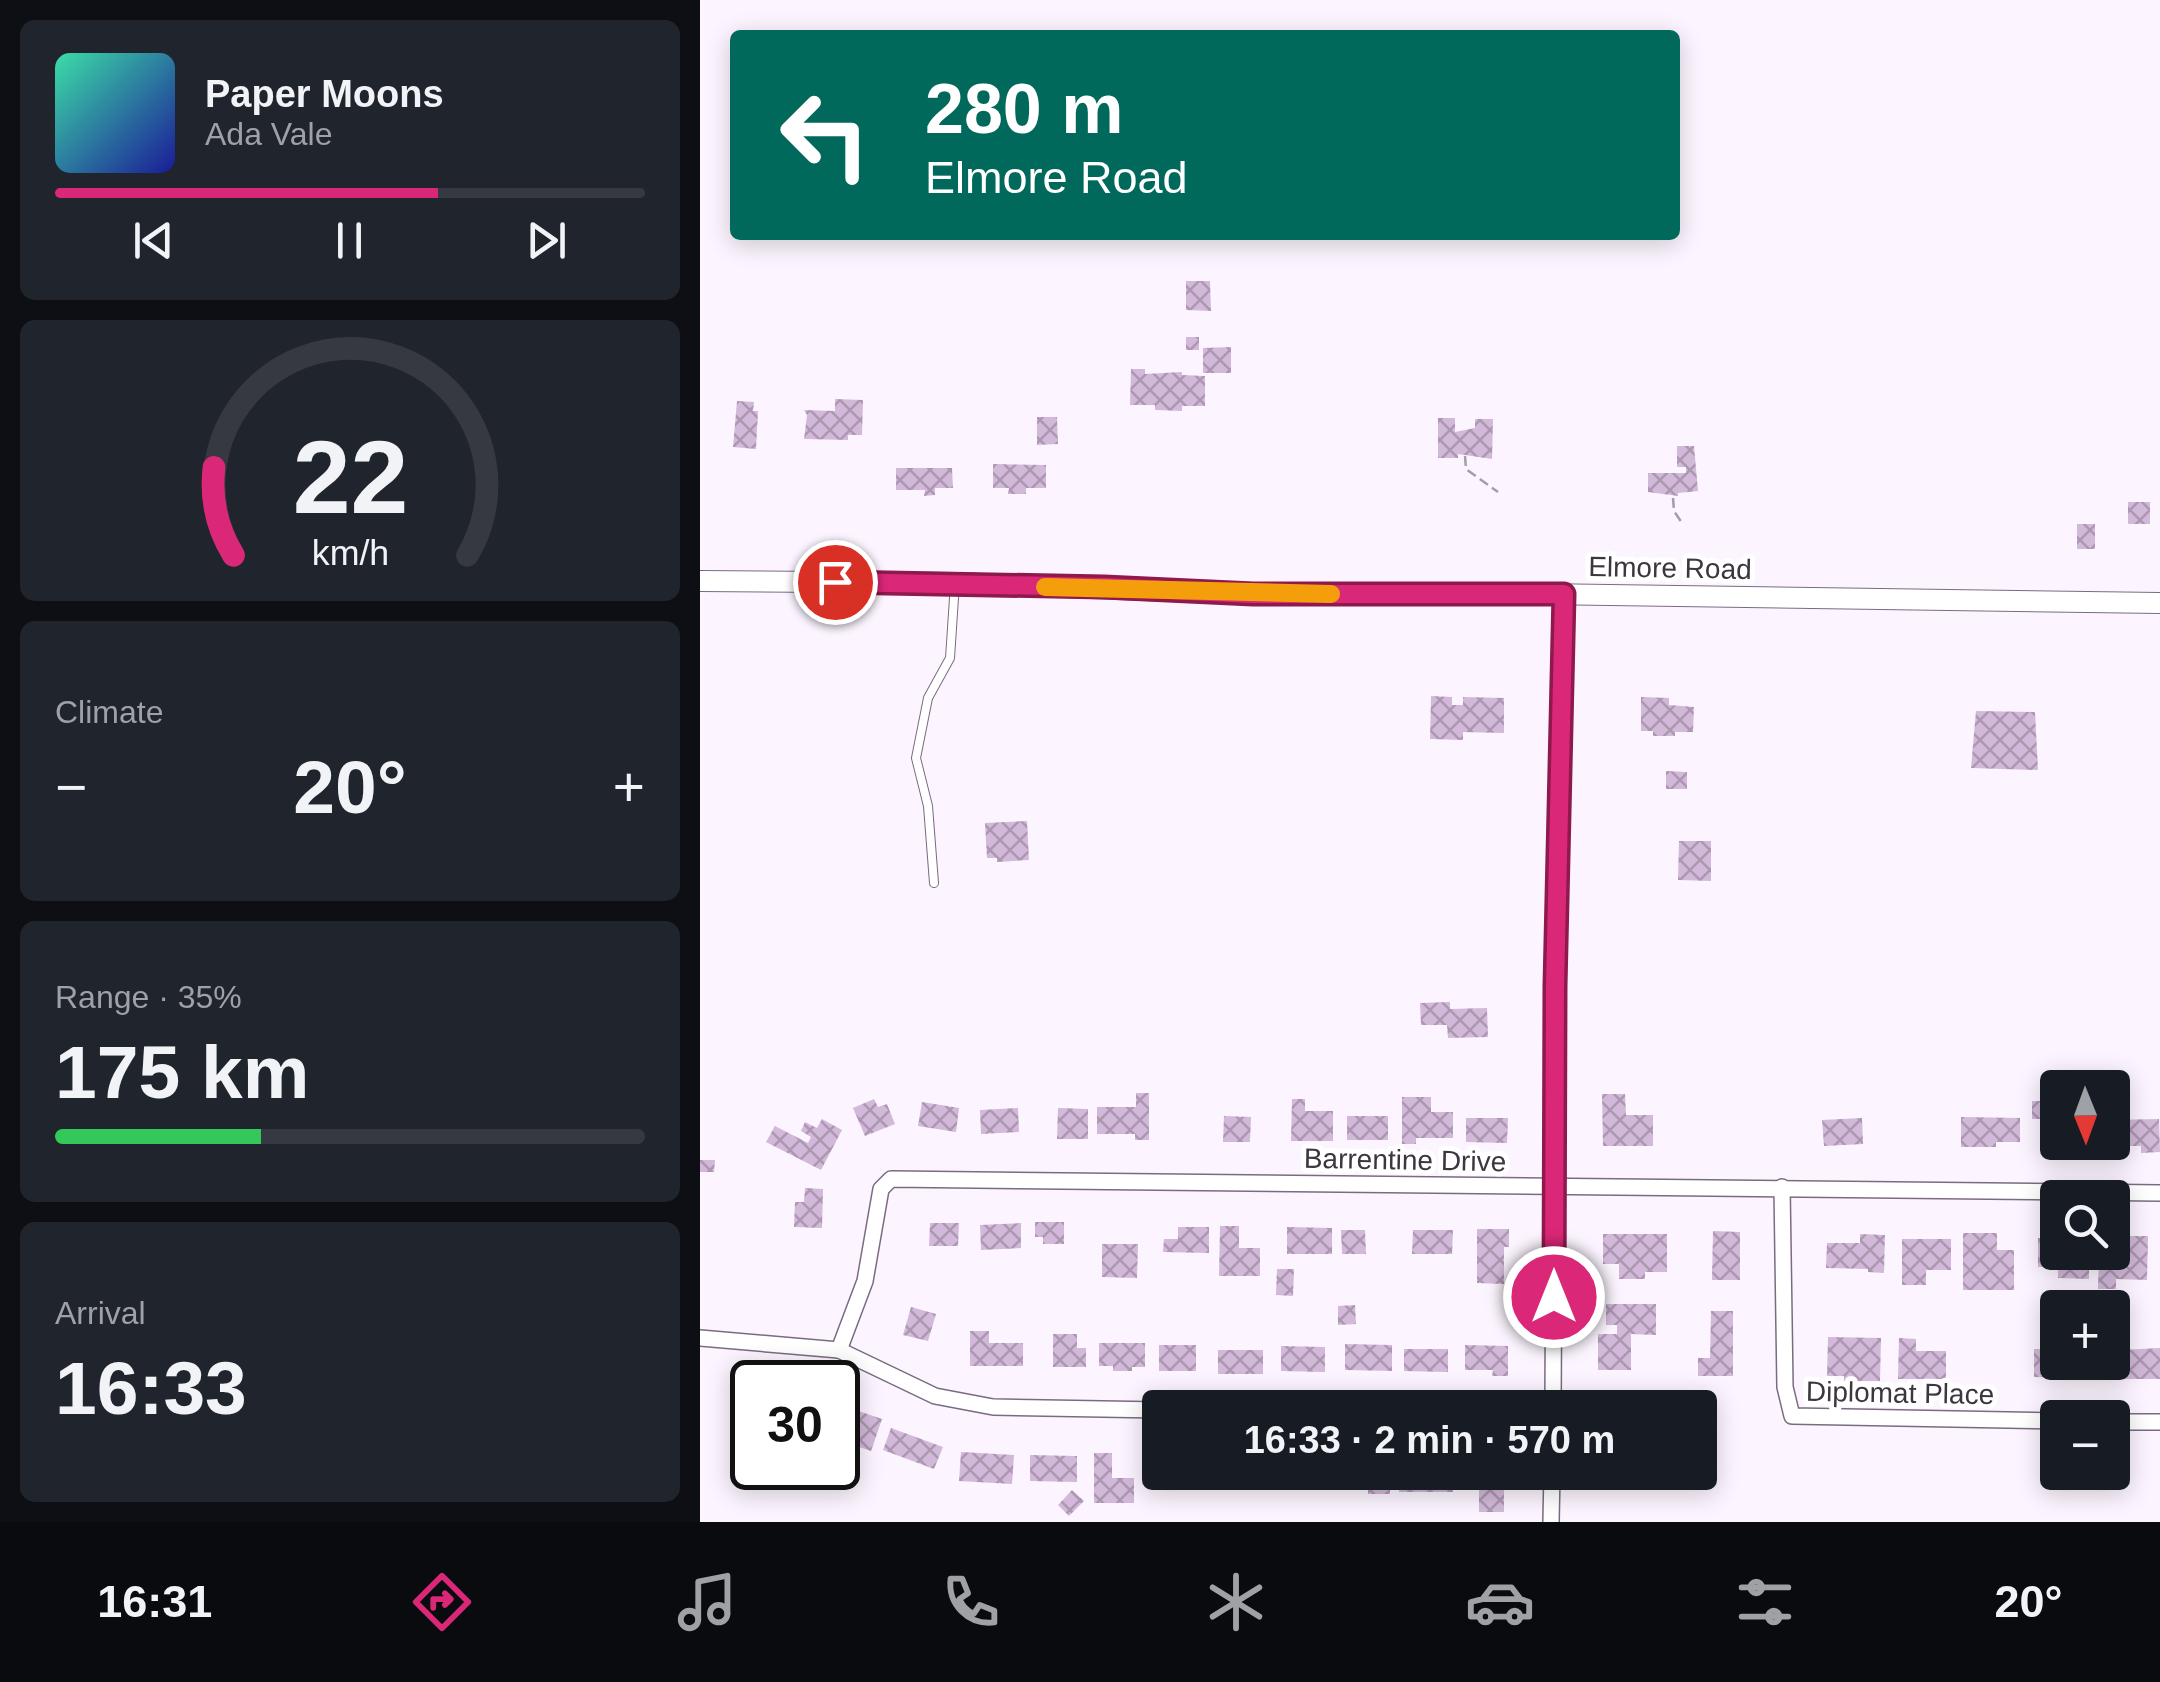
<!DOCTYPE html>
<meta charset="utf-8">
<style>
:root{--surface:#171b24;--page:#20242c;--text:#f1f3f6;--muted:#9ea1a6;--line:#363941;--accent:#db2777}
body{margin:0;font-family:Arial,sans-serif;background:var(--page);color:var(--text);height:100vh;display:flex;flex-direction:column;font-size:38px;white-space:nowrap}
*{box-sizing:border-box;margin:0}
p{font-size:32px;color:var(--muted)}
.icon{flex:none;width:55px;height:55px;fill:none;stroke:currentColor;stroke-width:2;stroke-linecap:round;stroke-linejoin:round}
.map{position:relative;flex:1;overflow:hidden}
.drawer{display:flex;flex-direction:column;gap:20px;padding:20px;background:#0d0f14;width:700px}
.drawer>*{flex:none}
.banner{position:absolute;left:30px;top:30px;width:950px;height:210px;border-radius:10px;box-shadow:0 5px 25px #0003;background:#00695c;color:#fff;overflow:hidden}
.needle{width:65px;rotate:179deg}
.controls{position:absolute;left:1340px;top:1070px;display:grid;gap:20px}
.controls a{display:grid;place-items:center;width:90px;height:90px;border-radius:10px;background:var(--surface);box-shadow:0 5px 25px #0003;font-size:50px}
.speed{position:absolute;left:30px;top:1360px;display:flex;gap:20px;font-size:50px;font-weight:700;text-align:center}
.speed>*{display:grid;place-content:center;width:130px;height:130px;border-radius:50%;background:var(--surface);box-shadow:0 5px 25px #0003;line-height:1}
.speed .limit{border:5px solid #111;border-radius:15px;background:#fff;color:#111}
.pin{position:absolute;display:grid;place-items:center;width:85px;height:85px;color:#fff;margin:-42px;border:5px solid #fff;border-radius:50%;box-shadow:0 2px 10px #0007}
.me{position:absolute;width:110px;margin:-55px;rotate:0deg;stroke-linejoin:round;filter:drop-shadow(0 0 8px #0008)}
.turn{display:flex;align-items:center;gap:35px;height:210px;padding:0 30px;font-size:45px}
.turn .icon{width:130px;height:130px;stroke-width:2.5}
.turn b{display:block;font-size:70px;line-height:85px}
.big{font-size:75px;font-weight:700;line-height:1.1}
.drawer .widget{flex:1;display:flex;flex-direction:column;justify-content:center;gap:15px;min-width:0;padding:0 35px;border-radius:15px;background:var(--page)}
.drawer .dial{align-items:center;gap:0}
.dial svg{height:260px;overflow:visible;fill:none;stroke:var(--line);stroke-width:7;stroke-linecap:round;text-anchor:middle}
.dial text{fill:var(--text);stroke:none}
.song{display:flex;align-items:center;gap:30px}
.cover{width:120px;height:120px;border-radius:15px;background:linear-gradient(135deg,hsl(160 70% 55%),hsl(240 70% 35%))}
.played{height:10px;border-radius:5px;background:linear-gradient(90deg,var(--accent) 65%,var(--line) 65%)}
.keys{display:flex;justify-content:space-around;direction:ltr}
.heat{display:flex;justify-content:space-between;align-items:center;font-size:55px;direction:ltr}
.charge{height:15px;border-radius:8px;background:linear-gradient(90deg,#34c759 35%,var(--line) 0)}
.trip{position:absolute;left:442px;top:1390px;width:575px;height:100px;border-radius:10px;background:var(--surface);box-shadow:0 5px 25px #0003;font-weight:700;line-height:100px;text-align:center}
.menu{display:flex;height:160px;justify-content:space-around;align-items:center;background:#090b0e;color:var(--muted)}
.menu .icon{width:70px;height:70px}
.menu .on{color:var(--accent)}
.menu b{font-size:45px;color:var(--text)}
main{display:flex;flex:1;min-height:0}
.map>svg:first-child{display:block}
</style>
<main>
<section class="drawer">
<div class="widget">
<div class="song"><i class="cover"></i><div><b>Paper Moons</b><p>Ada Vale</p></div></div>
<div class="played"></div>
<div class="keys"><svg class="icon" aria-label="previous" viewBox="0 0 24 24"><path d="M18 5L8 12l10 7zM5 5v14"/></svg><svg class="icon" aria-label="pause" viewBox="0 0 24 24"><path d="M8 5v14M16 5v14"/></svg><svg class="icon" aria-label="next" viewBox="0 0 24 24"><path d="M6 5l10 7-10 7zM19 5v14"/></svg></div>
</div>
<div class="widget dial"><svg viewBox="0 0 100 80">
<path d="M14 69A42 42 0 1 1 86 69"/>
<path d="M14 69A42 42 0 0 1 8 42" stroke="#db2777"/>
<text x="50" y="56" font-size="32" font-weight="700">22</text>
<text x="50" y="72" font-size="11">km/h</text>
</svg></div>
<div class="widget"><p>Climate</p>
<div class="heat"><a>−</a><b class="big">20°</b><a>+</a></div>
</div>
<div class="widget"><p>Range · 35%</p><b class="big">175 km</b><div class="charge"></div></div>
<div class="widget"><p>Arrival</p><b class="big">16:33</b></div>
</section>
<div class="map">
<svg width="1460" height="1522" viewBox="0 0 1460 1522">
<defs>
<pattern id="building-cross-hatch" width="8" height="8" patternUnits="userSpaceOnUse" patternTransform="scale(2.5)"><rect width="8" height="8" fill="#d2b9d9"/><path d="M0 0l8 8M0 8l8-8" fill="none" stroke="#ac97b1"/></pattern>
</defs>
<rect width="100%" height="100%" fill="#fcf5ff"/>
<g fill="url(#building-cross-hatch)">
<path d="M486 281H510L511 311 486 310Z"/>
<rect x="486" y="337" width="13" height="13"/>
<path d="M531 347V373H503V348Z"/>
<path d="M431 369H445V374L482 372V375L505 376V406H482V411L455 410V405H430Z"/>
<path d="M135 399 163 400 162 435H148V440L104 439 107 415 104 410 135 411Z"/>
<path d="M37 401 54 402 53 411H58L56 449 33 447Z"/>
<path d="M337 417H357L358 444 337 445Z"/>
<path d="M738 418H755V432L775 428V419H793L792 459 758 454V458H738Z"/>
<path d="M977 446H994L998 491 978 493V496L948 492V473H986V467H977Z"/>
<path d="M293 464 346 465V488H326V494H308L309 488H293Z"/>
<path d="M196 468H252L253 488H235V495L224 496 225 490H196Z"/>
<rect x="1428" y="502" width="22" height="22"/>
<rect x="1377" y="524" width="18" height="25"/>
<path d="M731 696 752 697V705H763V697L804 698V733L763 732V740L730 739Z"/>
<path d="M941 697 969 698V705L994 707 993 732H975V736H953V731H941Z"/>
<path d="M1276 711 1335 712 1338 770 1271 768Z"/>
<path d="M966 771 987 772V789H966Z"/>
<path d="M327 821 329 860 297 862V858H287L285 823Z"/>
<path d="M979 841H1011V881L978 880Z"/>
<path d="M750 1002V1009L787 1008 788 1037 748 1038 747 1025H721L720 1003Z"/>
<path d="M436 1093H449V1140H435V1134H397V1107H436Z"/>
<path d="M902 1094H925L926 1115H953V1146H903Z"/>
<path d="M702 1097H731V1112H753V1138H716V1144H702Z"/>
<path d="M174 1099 178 1107 187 1104 195 1124 165 1136 153 1108Z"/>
<path d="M592 1099H605V1111H633V1141H591Z"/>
<path d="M1332 1101H1358V1142H1376V1149H1347V1119H1332Z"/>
<path d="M222 1102 259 1108 256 1132 218 1126Z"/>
<path d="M318 1108 319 1132 281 1134 280 1110Z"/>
<path d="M358 1108 388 1109V1139H357Z"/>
<path d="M524 1116 551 1117 550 1142H523Z"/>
<rect x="647" y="1116" width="41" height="24"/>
<path d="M1261 1117 1320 1118V1142H1296V1147H1261Z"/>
<path d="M766 1118H808L807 1143 766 1142Z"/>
<path d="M1162 1118 1163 1144 1124 1146 1122 1120Z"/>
<path d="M122 1119 142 1130 121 1170 66 1142 75 1126 108 1143 111 1137 101 1131 105 1122 117 1128Z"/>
<path d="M1459 1119 1460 1152 1441 1153V1146H1410L1412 1120Z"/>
<path d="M0 1160H15L14 1172H0Z"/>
<path d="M105 1188 123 1189 122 1228 94 1227 95 1202H104Z"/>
<path d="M335 1222H364V1244H343V1237H335Z"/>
<path d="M230 1223H259L258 1246H229Z"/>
<path d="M321 1223V1248L281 1250 280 1225Z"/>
<path d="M520 1226H539V1248H560V1276H519Z"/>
<path d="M478 1227H509V1253L463 1252 464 1239H478Z"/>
<path d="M587 1227 632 1228V1254H587Z"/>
<path d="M777 1229H809V1247H804V1284L777 1283Z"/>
<path d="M641 1230H665L666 1254H642Z"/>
<path d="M713 1230H753L752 1254H712Z"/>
<path d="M1013 1231 1040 1232V1280H1012Z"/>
<path d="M1263 1233H1297V1250H1314V1290H1263Z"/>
<path d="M903 1234H967V1272H945V1279H919V1264H903Z"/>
<path d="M1160 1234 1185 1235 1184 1273 1168 1272V1269L1126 1268 1127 1243H1160Z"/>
<path d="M1427 1236H1448L1447 1280 1416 1279V1289H1398L1399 1252H1412V1242L1427 1243Z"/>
<path d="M1338 1238 1358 1239V1252H1389V1279L1358 1278V1267H1338Z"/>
<path d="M1202 1239H1251V1270H1226V1285H1202Z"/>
<path d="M402 1244H438L437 1278 402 1277Z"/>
<path d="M577 1269H594L593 1296 576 1295Z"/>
<path d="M906 1304H956V1335L931 1334V1370H898V1334H917V1325H906Z"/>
<path d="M655 1305 656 1324 638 1325V1306Z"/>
<path d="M211 1307 236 1314 228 1341 203 1335Z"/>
<path d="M1011 1311H1033V1376H998V1358H1010Z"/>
<path d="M270 1331H289V1343H323V1366H270Z"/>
<path d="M353 1334H377V1348H386V1367H353Z"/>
<path d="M1128 1337 1181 1338 1180 1381H1144V1376H1127Z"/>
<path d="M1199 1338 1216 1339V1351H1246V1379H1198Z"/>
<path d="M1412 1342H1422V1350L1460 1348V1379H1406L1405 1362H1412Z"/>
<path d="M399 1343H445V1367H432V1371H413V1366H399Z"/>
<path d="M645 1344 692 1345V1371L645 1370Z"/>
<rect x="459" y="1345" width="37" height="26"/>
<path d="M765 1345 808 1346V1376H792L793 1370H765Z"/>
<path d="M581 1346 625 1347V1372L581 1371Z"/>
<path d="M704 1349H748V1372L704 1371Z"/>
<path d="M1334 1349H1358V1362H1379V1378L1334 1377Z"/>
<rect x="518" y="1350" width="45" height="24"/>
<path d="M138 1404 182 1419 171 1451 138 1440Z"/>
<path d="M191 1428 243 1447 234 1469 183 1450Z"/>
<path d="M261 1452 314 1455 312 1484 259 1481Z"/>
<path d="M394 1453H412V1478H434V1503H394Z"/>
<path d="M330 1455 377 1456V1482L330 1481Z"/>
<rect x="458" y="1472" width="45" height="14"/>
<path d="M522 1472H569V1481L553 1480V1486L522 1485Z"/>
<path d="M577 1472H631L630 1485 577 1484Z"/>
<path d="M640 1472H690V1494H668V1488H639Z"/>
<rect x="699" y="1472" width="54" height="20"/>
<rect x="779" y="1472" width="25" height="40"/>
<path d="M372 1490 384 1501 369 1516 358 1505Z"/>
</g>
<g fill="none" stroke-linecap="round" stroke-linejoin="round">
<g stroke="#7b6b80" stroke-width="10">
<path id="service" d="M234 883 228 806 216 758 228 698 250 658 255 583"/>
</g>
<g stroke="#7b6b80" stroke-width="18">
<g id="minor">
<path d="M1082 1187 1085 1387 1092 1416 1358 1421"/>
<path d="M0 1338 139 1350 235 1396 293 1407 460 1410"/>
<path d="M139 1350 165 1281 181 1189 191 1179 1460 1193"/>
<path d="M853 1408 855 987 864 594"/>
<path d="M1412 1422H1460"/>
<path d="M851 1522 852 1472"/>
</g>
</g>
<g stroke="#7b6b80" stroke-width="22">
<path id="tertiary" d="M0 581 255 583 553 594 772 593 1460 603"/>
</g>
<g stroke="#a49ca6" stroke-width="2.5" stroke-dasharray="10 5" stroke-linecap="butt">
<path d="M765 456 766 469 798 492"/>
<path d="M973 498 974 511 982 523"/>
</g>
<use href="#service" stroke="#fff" stroke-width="8"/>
<use href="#minor" stroke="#fff" stroke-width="15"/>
<use href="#tertiary" stroke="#fff" stroke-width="20"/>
</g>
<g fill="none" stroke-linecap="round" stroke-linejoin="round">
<g stroke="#8e194d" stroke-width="25">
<path id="route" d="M135 582 404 587 553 594H864L855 986 854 1297"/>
</g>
<use href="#route" stroke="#db2777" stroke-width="18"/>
<path stroke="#f59e0b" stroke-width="18" d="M345 587 631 594"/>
</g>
<g text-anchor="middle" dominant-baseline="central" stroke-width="10" stroke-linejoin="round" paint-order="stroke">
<g font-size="28" fill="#3d353f" stroke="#fff">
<text transform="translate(970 568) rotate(1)">Elmore Road</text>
<text transform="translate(705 1160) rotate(1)">Barrentine Drive</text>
<text transform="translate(1200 1393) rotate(1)">Diplomat Place</text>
</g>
</g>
</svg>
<div class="controls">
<a><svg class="needle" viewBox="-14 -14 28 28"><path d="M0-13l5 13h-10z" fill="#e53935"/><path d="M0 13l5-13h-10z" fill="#9ea1a6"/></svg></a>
<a><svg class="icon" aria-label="search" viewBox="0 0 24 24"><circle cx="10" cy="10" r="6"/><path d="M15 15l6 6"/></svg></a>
<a>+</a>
<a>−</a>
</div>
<div class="speed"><div class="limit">30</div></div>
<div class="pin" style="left:135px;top:582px;background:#d93025"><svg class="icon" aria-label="arrive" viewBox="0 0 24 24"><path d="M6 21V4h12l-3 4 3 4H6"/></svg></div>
<svg class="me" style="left:854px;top:1297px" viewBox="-20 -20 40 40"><circle r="17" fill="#db2777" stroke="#fff" stroke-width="3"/><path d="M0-11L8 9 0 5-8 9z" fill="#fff"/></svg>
<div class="trip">16:33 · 2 min · 570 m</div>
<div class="banner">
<div class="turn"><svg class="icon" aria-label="left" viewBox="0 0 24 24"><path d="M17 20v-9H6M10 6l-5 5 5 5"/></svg><div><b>280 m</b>Elmore Road</div></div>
</div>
</div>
</main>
<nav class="menu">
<b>16:31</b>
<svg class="icon on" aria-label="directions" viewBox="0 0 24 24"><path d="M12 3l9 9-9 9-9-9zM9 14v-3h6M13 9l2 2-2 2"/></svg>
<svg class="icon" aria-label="music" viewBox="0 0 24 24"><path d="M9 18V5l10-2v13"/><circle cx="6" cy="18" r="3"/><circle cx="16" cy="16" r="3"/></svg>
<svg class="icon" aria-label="phone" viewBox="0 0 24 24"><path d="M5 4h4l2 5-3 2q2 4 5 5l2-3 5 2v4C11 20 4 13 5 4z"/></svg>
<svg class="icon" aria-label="climate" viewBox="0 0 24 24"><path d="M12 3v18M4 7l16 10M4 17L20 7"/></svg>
<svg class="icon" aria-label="car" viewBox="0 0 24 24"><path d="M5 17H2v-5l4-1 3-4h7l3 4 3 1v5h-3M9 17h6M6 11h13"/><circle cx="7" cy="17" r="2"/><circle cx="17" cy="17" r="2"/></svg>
<svg class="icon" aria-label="filters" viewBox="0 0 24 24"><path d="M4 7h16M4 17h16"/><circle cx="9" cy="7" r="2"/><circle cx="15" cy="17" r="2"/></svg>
<b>20°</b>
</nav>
